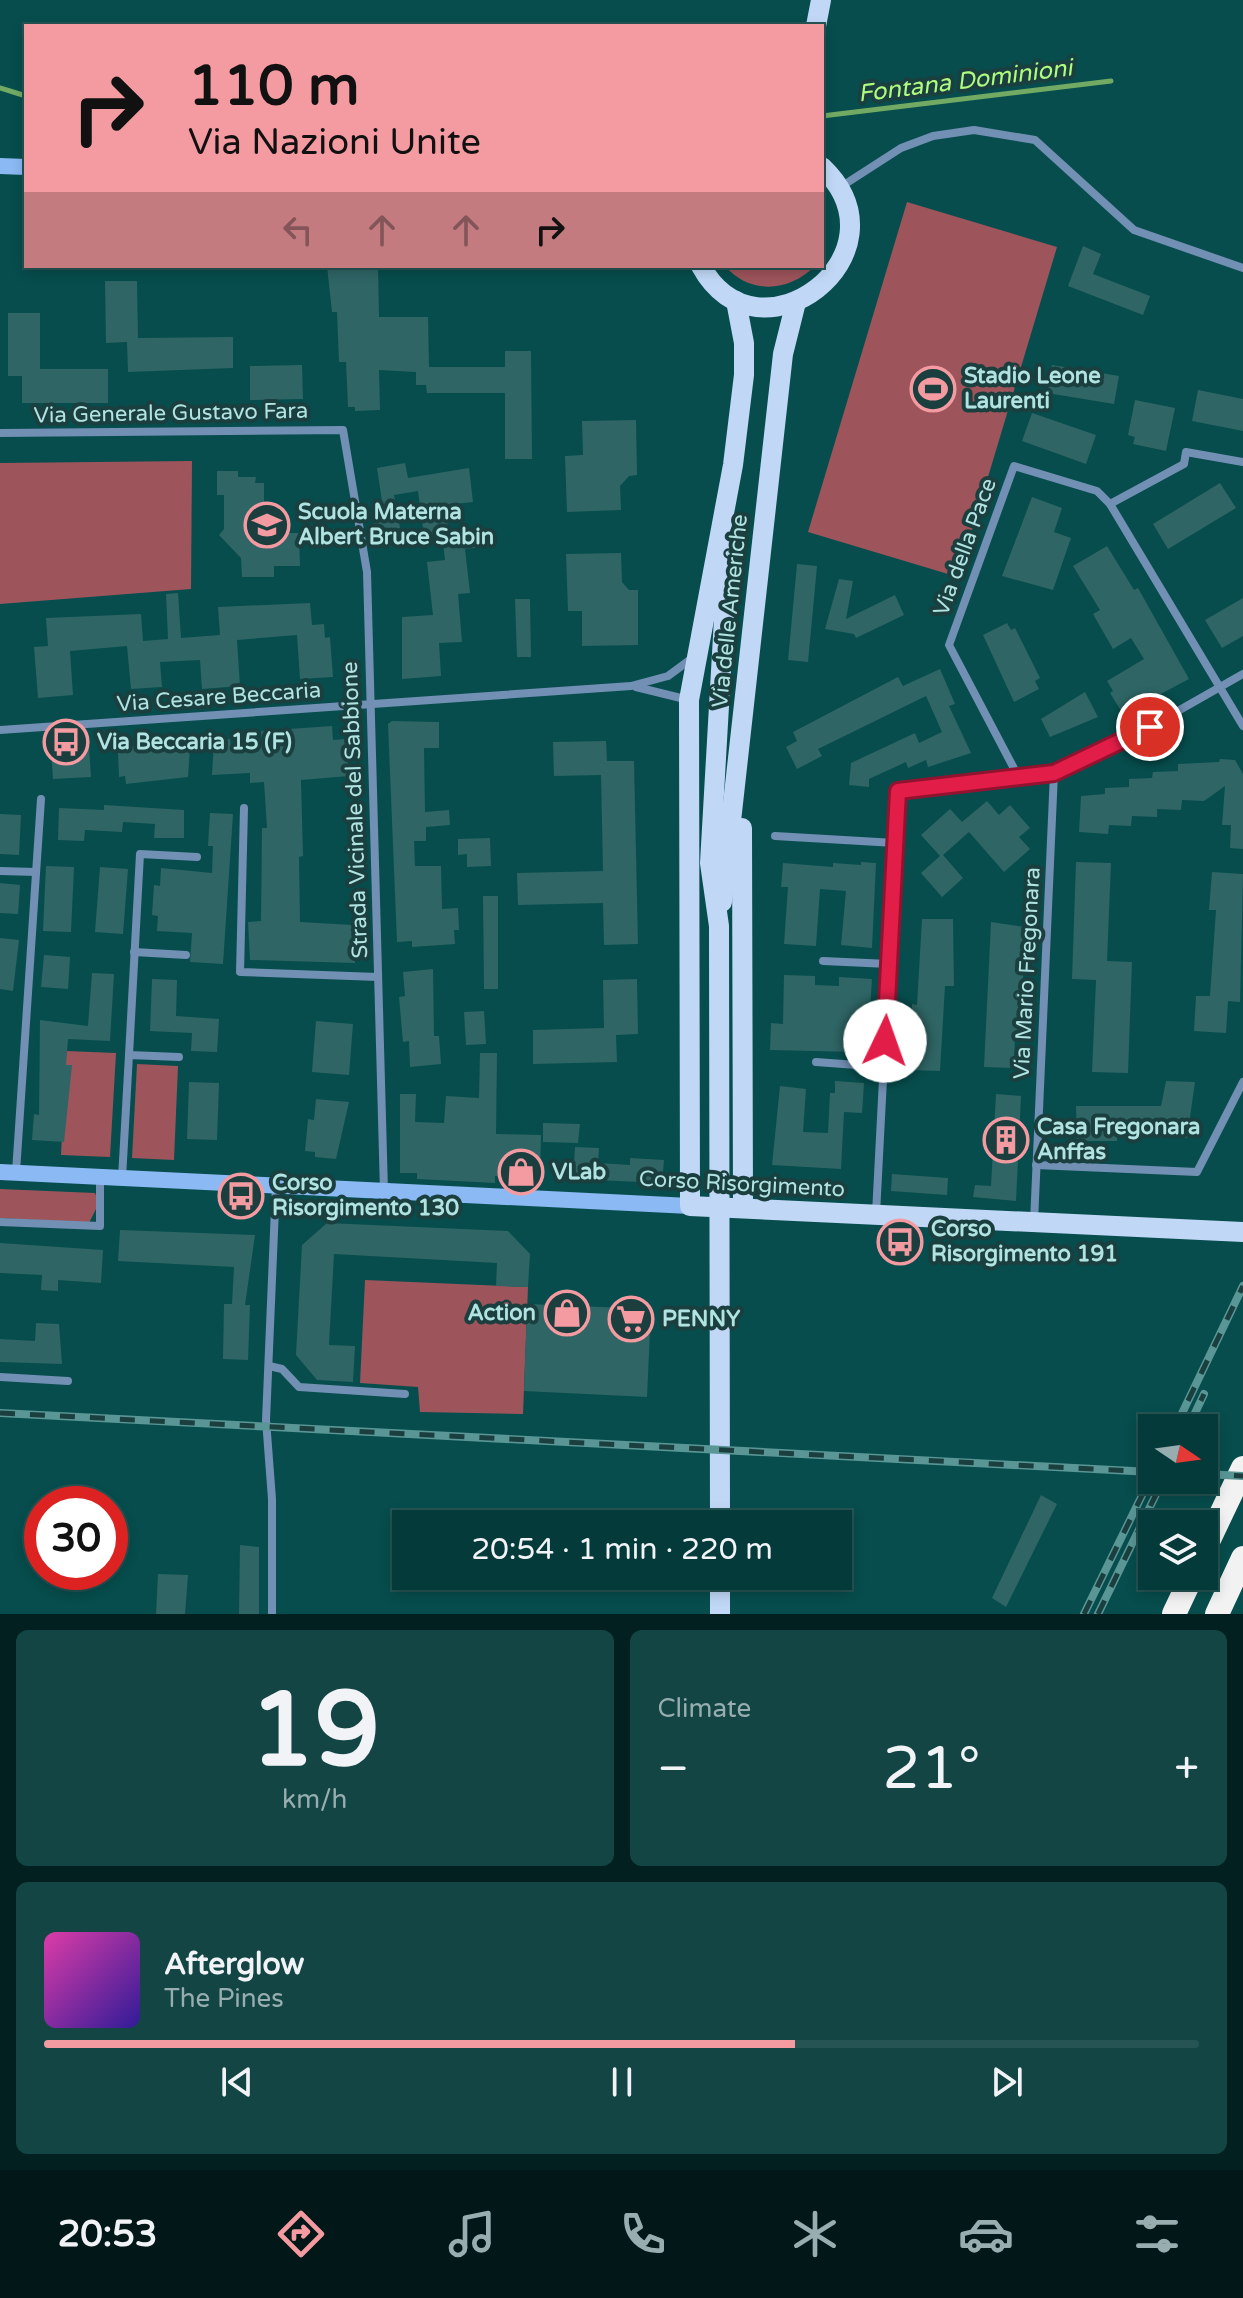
<!DOCTYPE html>
<meta charset="utf-8">
<style>
:root{--surface:#053a3a;--page:#134545;--text:#f1f3f6;--muted:#97adaf;--line:#265454;--accent:#f49aa1}
body{margin:0;font-family:"Varela Round",sans-serif;background:var(--page);color:var(--text);height:100vh;display:flex;flex-direction:column;font-size:30px;white-space:nowrap}
*{box-sizing:border-box;margin:0}
p{font-size:26px;color:var(--muted)}
.icon{flex:none;width:44px;height:44px;fill:none;stroke:currentColor;stroke-width:2;stroke-linecap:round;stroke-linejoin:round}
.map{position:relative;height:1614px;overflow:hidden}
.side{display:flex;flex-direction:column;gap:16px;padding:16px;background:#032020;flex:1}
.side>*{flex:none}
.banner{position:absolute;left:24px;top:24px;width:800px;height:244px;border-radius:0px;box-shadow:0 4px 12px #0003,0 0 0 2px var(--line);background:#f49aa1;color:#111;overflow:hidden}
.needle{width:52px;rotate:103deg}
.fabs{position:absolute;left:1138px;top:1414px;display:grid;gap:16px}
.fabs a{display:grid;place-items:center;width:80px;height:80px;border-radius:0px;background:var(--surface);box-shadow:0 4px 12px #0003,0 0 0 2px var(--line);font-size:40px}
.speed{position:absolute;left:24px;top:1486px;display:flex;gap:16px;font-size:40px;font-weight:700;text-align:center}
.speed>*{display:grid;place-content:center;width:104px;height:104px;border-radius:50%;background:var(--surface);box-shadow:0 4px 12px #0003,0 0 0 2px var(--line);line-height:1}
.speed .limit{border:12px solid #d22;background:#fff;color:#111}
.pin{position:absolute;display:grid;place-items:center;width:68px;height:68px;color:#fff;margin:-34px;border:4px solid #fff;border-radius:50%;box-shadow:0 2px 8px #0007}
.me{position:absolute;width:88px;margin:-44px;rotate:3deg;stroke-linejoin:round;filter:drop-shadow(0 0 6px #0008)}
.turn{display:flex;align-items:center;gap:28px;height:168px;padding:0 32px;font-size:36px}
.turn .icon{width:104px;height:104px;stroke-width:2.5}
.turn b{display:block;font-size:56px;line-height:68px}
.lanes{display:flex;align-items:center;height:76px;padding:0 32px;background:#0003;justify-content:center;gap:40px;direction:ltr}
.lanes .off{opacity:.35}
.big{font-size:60px;font-weight:600;line-height:1.1}
.side .tile{flex:1;display:flex;flex-direction:column;justify-content:center;gap:12px;min-width:0;padding:0 28px;border-radius:12px;background:var(--page)}
.side .dial{align-items:center;gap:0}
.dial b{font-size:104px;line-height:1}
.song{display:flex;align-items:center;gap:24px}
.cover{width:96px;height:96px;border-radius:12px;background:linear-gradient(135deg,hsl(320 70% 55%),hsl(250 70% 35%))}
.played{height:8px;border-radius:4px;background:linear-gradient(90deg,var(--accent) 65%,var(--line) 65%)}
.keys{display:flex;justify-content:space-around;direction:ltr}
.heat{display:flex;justify-content:space-between;align-items:center;font-size:44px;direction:ltr}
.side .tiles{flex:1;display:grid;gap:16px;grid-template-columns:1fr 1fr}
.tile:last-child{grid-column:span 2}
.trip{position:absolute;left:392px;top:1510px;width:460px;height:80px;border-radius:0px;background:var(--surface);box-shadow:0 4px 12px #0003,0 0 0 2px var(--line);font-weight:600;line-height:80px;text-align:center}
.tab-bar{display:flex;height:128px;justify-content:space-around;align-items:center;background:#021717;color:var(--muted)}
.tab-bar .icon{width:56px;height:56px}
.tab-bar .current{color:var(--accent)}
.tab-bar b{font-size:36px;color:var(--text)}
.map>svg:first-child{display:block}
</style>
<div class="map">
<svg width="1243" height="1614" viewBox="0 0 1243 1614">
<rect width="100%" height="100%" fill="#074d4d"/>
<g fill="#9d545b">
<path d="M907 202 1057 247 958 577 808 532Z"/>
<path d="M725 266H815C789 292 750 295 725 266Z"/>
<path d="M192 461 191 589 0 604V463Z"/>
<path d="M66 1051 116 1053 110 1157 61 1155Z"/>
<path d="M137 1064 178 1066 174 1160 132 1158Z"/>
<path d="M0 1189 95 1193 99 1203 89 1223 0 1218Z"/>
<path d="M365 1280 528 1287 523 1414 420 1412 418 1387 360 1383Z"/>
</g>
<g fill="none" stroke-linecap="round" stroke-linejoin="round">
<g stroke="#72aa64" stroke-width="5">
<path d="M0 88 26 96"/>
<path d="M822 116 1111 81"/>
</g>
</g>
<g fill="#2f6565">
<path d="M1083 246 1101 254 1093 274 1150 296 1143 315 1068 286Z"/>
<path d="M327 266H378L379 317H428L429 367H505V351H531L532 459H505V393H427L426 385H416V372L379 370 380 410 355 411V407H348L346 362H339L337 312H332Z"/>
<path d="M105 281H137L138 338 233 337V368L128 372 127 342 106 343Z"/>
<path d="M8 313H40V369H108V403H22V376H8Z"/>
<path d="M302 365 303 399 250 400V366Z"/>
<path d="M1052 365 1119 376 1114 404 1047 393Z"/>
<path d="M1198 390 1243 399V431L1192 421Z"/>
<path d="M1135 400 1175 408 1166 451 1133 444 1135 437 1128 435Z"/>
<path d="M1032 413 1096 435 1086 464 1022 441Z"/>
<path d="M636 420 637 475 629 476 620 486 621 510 567 512 565 456 583 455 582 421Z"/>
<path d="M405 463 408 478 469 468 473 502 445 505 449 533 488 528 491 532 494 546 465 549 470 593 458 594 462 642 439 643 441 676 402 679V617L433 615 427 562 445 560 442 534 424 536 418 491 394 495 400 528 391 530 393 539 377 542 372 510 383 508 377 468Z"/>
<path d="M217 471H238V477H256L255 483H264V518L279 533H299L300 566H274V577H242L241 558 219 535 224 529V495H217Z"/>
<path d="M1220 483 1236 508 1168 549 1153 524Z"/>
<path d="M1032 497 1062 508 1054 532 1071 538 1053 590 1002 576Z"/>
<path d="M1107 546 1134 590 1138 588 1189 679 1123 714 1110 693 1113 691 1107 681 1144 659 1131 638 1113 649 1093 614 1100 610 1073 566Z"/>
<path d="M621 553 622 582 629 590H638V645L582 646V611H568L566 554Z"/>
<path d="M797 564 817 566 808 662 788 660Z"/>
<path d="M839 579 853 581 846 619 895 595 904 615 856 638 854 634 825 629Z"/>
<path d="M178 593 181 638 220 635 218 607 310 603 312 625 324 624 325 638 330 637 333 677 300 679 297 635 237 640 240 686 202 689 200 660 160 662 162 687 131 689 127 646 70 651 73 695 38 698 34 647 48 646 46 618 141 614 143 641 168 639 166 594Z"/>
<path d="M1243 598V636L1222 648 1205 620Z"/>
<path d="M515 599H530L531 657H517Z"/>
<path d="M1007 623 1011 630 1015 628 1040 678 1035 681 1039 689 1014 702 983 635Z"/>
<path d="M940 669 955 704 949 706 971 753 928 767 926 760 908 768 906 762 869 779V787L849 785 851 763 915 733 919 743 942 732 926 696 818 749 822 756 797 769 786 747 797 741 793 732 898 677 903 686Z"/>
<path d="M1085 692 1098 717 1050 737 1041 719Z"/>
<path d="M392 721 439 722V748H424L425 812 449 810 450 825 426 827V841H414L415 866H441L442 909 458 908 459 930H454L455 944 412 947V941L397 942 388 724Z"/>
<path d="M332 726 333 740 346 739 349 776 301 780 303 856 299 857 300 922 353 925 355 963 250 960 248 922 261 921 262 828H267L264 782 250 783V773L212 775 214 740 230 739 231 748 262 745 261 731Z"/>
<path d="M606 741 607 761H634L638 944 604 945 603 903 518 905 517 873 603 871 601 775 554 776 553 742Z"/>
<path d="M130 746H149V750L190 748 188 777 126 784 125 776 119 777 118 753 131 752Z"/>
<path d="M89 747 91 777 53 779 51 750Z"/>
<path d="M1220 759 1235 760 1243 774V849L1230 848 1231 825H1222L1225 786 1204 801 1182 800 1181 810 1157 809V817L1132 816 1131 826 1109 825 1108 834 1079 832 1081 796 1105 794V788L1129 787V779L1152 778 1153 772 1178 771V764L1219 762Z"/>
<path d="M987 801 999 815 1010 805 1030 828 1019 837 1030 849 1004 872 969 832 943 855 963 878 942 897 921 873 940 856 921 835 950 809 962 822Z"/>
<path d="M104 805 184 810V838H154L155 824 123 822 122 832 85 830 84 841 58 840 59 808 104 810Z"/>
<path d="M210 813 233 814 223 964 190 962 192 933 157 931 158 916 152 915 154 885 160 886 161 868 212 873 213 846H208Z"/>
<path d="M0 814 21 815 19 855 0 854Z"/>
<path d="M490 838 491 866 467 867V854L458 855V839Z"/>
<path d="M861 862 876 863 872 948 841 945 846 891 820 889 816 946 784 944 788 887H781L783 863 833 867V863L861 865Z"/>
<path d="M1076 862 1111 863 1107 961 1132 962 1128 1073 1092 1072 1096 980 1072 979Z"/>
<path d="M46 866 74 867 71 932 43 931Z"/>
<path d="M100 867 128 869 123 934 95 932Z"/>
<path d="M1212 872 1243 874 1240 1002 1228 1001 1226 1033 1194 1031 1196 996H1210L1216 910H1209Z"/>
<path d="M0 883 20 885 18 914 0 913Z"/>
<path d="M483 896H498V989H484Z"/>
<path d="M922 919H953L954 986H945L940 1071 909 1070 912 1004 917 1005Z"/>
<path d="M991 922 1025 927 1021 1034 1015 1033 1014 1068 984 1067Z"/>
<path d="M0 938 19 940 13 991 0 989Z"/>
<path d="M44 955 70 957 68 989 41 987Z"/>
<path d="M433 969 434 1036H439L441 1064 410 1067 409 1041 403 1042 399 997 405 996 403 972Z"/>
<path d="M92 973 114 974 110 1041 68 1039 66 1065H72L64 1142 32 1140 34 1114 39 1115 40 1020 88 1026Z"/>
<path d="M784 975 815 976V985L839 986V977L872 979 870 1010 857 1009 855 1052 770 1050 771 1023 783 1024Z"/>
<path d="M152 979 177 980 176 1016 219 1019 217 1052 191 1051 192 1033 150 1031Z"/>
<path d="M637 979 638 1034 616 1035 617 1062 533 1064V1030L604 1028 603 980Z"/>
<path d="M484 1011 486 1044 466 1045 464 1012Z"/>
<path d="M316 1021 353 1024 349 1075 312 1072Z"/>
<path d="M480 1053H497L496 1134 541 1135 540 1177 495 1176V1183L417 1179V1173H400V1094H416L415 1122 444 1123 446 1096 479 1098Z"/>
<path d="M835 1081 864 1083 862 1113 844 1112 841 1169 772 1165 780 1086 806 1089 803 1132 828 1133 830 1093H835Z"/>
<path d="M1166 1081 1195 1082 1187 1138 1142 1136 1117 1137V1141H1077L1076 1106H1161Z"/>
<path d="M189 1082 219 1083 217 1140 187 1139Z"/>
<path d="M996 1094 1021 1096 1016 1201 973 1197 975 1185 991 1186Z"/>
<path d="M316 1099 349 1102 336 1159 315 1157V1152L305 1151 308 1119 314 1120Z"/>
<path d="M543 1123 580 1124 578 1143 543 1142Z"/>
<path d="M575 1147 599 1148 598 1163 630 1165V1158L664 1160 662 1183 573 1179Z"/>
<path d="M892 1174 948 1178 947 1195 891 1191Z"/>
<path d="M327 1223 508 1231 530 1254 528 1287 496 1286 497 1263 334 1254 329 1345 355 1346 353 1382 317 1380 296 1355 302 1245Z"/>
<path d="M120 1230 255 1235 245 1305H250L248 1360 223 1359 224 1304H232L234 1267 118 1261Z"/>
<path d="M0 1243 103 1250 101 1283 58 1280V1291L41 1290 42 1275 0 1273Z"/>
<path d="M527 1304 651 1309 647 1397 524 1391Z"/>
<path d="M36 1323 59 1324 62 1364 0 1362V1339L35 1341Z"/>
<path d="M1041 1495 1057 1504 1006 1607 992 1598Z"/>
<path d="M240 1545 259 1547V1614H239Z"/>
<path d="M158 1574 188 1575 185 1614H156Z"/>
</g>
<g fill="none" stroke-linecap="round" stroke-linejoin="round">
<g stroke="#728fb4" stroke-width="8">
<path d="M839 188 901 148 933 136 974 130 1035 140 1134 230 1243 268"/>
<path d="M0 433 343 430 367 572 384 1191"/>
<path d="M1110 504 1184 464 1186 452 1243 462"/>
<path d="M636 687 689 700"/>
<path d="M0 730 631 686 668 676 691 659"/>
<path d="M1019 778 949 645 1014 466 1097 491 1110 504 1243 726"/>
<path d="M244 808 240 972 378 977"/>
<path d="M775 836 895 843"/>
<path d="M0 871 36 872"/>
<path d="M134 952 186 955"/>
<path d="M823 961 889 964"/>
<path d="M129 1055 140 854 197 857"/>
<path d="M816 1062 884 1067"/>
<path d="M1036 1165 1197 1172 1243 1082"/>
<path d="M16 1172 41 799"/>
<path d="M122 1178 129 1055 179 1057"/>
<path d="M876 1214 898 791 1054 773 1127 740 1243 674"/>
<path d="M0 1222 100 1226V1177"/>
<path d="M1034 1222 1054 773"/>
<path d="M269 1366 282 1369 299 1387 405 1394"/>
<path d="M0 1377 68 1381"/>
<path d="M272 1614V1499L266 1420 276 1185"/>
</g>
<g stroke="#8bb9f4" stroke-width="16">
<path d="M0 166 26 167"/>
<path d="M0 1172 690 1206"/>
</g>
<g stroke="#c0d8f6" stroke-width="20">
<path d="M816 26 821 0"/>
<path d="M701 266C758 371 913 254 822 167"/>
<path d="M736 301 744 343V375L733 465 689 700 690 1206 1243 1232"/>
<path d="M742 828 743 1208"/>
<path d="M722 902 783 354 796 302"/>
<path d="M720 1524 719 926 710 863 728 549"/>
<path d="M720 1614V1576"/>
</g>
<g stroke="#f2f2f2" stroke-width="24">
<path d="M1204 1550 1243 1468"/>
<path d="M1174 1614 1192 1576"/>
<path d="M1217 1614 1243 1558"/>
</g>
<g stroke="#5a9696" stroke-width="8">
<g id="rail">
<path d="M0 1413 1152 1472"/>
<path d="M1175 1428 1243 1286"/>
<path d="M1188 1428 1204 1394"/>
<path d="M1204 1474 1243 1476"/>
<path d="M1084 1614 1152 1475"/>
<path d="M1098 1614 1163 1480"/>
</g>
</g>
<use href="#rail" stroke="#1b3f3f" stroke-width="5" stroke-dasharray="15" stroke-linecap="butt"/>
</g>
<g fill="none" stroke-linecap="round" stroke-linejoin="round">
<g stroke="#92132f" stroke-width="20">
<path id="route" d="M885 1041 898 791 1054 773 1150 727"/>
</g>
<use href="#route" stroke="#e11d48" stroke-width="14"/>
</g>
<defs>
<g id="stadium-ring" transform="scale(2.3)"><circle r="9.5" fill="#1b3f3f" stroke="#f49aa1" stroke-width="1.5"/><path d="M0-5a6.5 5 0 1 0 0 10a6.5 5 0 1 0 0-10ZM-3.5-1.8h7v3.6h-7Z" fill="#f49aa1"/></g>
<g id="school-ring" transform="scale(2.3)"><circle r="9.5" fill="#1b3f3f" stroke="#f49aa1" stroke-width="1.5"/><path d="M0-5L7-2L0 1L-7-2ZM-4 1L0 2.5L4 1V4Q0 6-4 4Z" fill="#f49aa1"/></g>
<g id="bus-ring" transform="scale(2.3)"><circle r="9.5" fill="#1b3f3f" stroke="#f49aa1" stroke-width="1.5"/><path d="M-5-6H5V4H4V6H2V4H-2V6H-4V4H-5ZM-3.5-4V0h7V-4ZM-3.5 1.2v1.5H-2V1.2ZM2 1.2v1.5H3.5V1.2Z" fill="#f49aa1"/></g>
<g id="building-ring" transform="scale(2.3)"><circle r="9.5" fill="#1b3f3f" stroke="#f49aa1" stroke-width="1.5"/><path d="M-4-6H4V6H1V3H-1V6H-4ZM-2.5-4.3h1.7v1.8h-1.7ZM.8-4.3h1.7v1.8H.8ZM-2.5-1h1.7V.8h-1.7ZM.8-1h1.7V.8H.8Z" fill="#f49aa1"/></g>
<g id="shop-ring" transform="scale(2.3)"><circle r="9.5" fill="#1b3f3f" stroke="#f49aa1" stroke-width="1.5"/><path d="M-5-2.5h2.3a2.7 3.5 0 0 1 5.4 0H5L5.5 6h-11ZM-1.5-2.5h3a1.5 2.3 0 0 0-3 0Z" fill="#f49aa1"/></g>
<g id="supermarket-ring" transform="scale(2.3)"><circle r="9.5" fill="#1b3f3f" stroke="#f49aa1" stroke-width="1.5"/><path d="M-6-5.5h2.5l.6 2H6L4.5 2H-2.5L-4.4-4H-6ZM-1.5 3.2a1.3 1.3 0 1 0 .1 0ZM3 3.2a1.3 1.3 0 1 0 .1 0Z" fill="#f49aa1"/></g>
</defs>
<g fill-rule="evenodd">
<use href="#stadium-ring" x="933" y="389"/>
<use href="#school-ring" x="267" y="525"/>
<use href="#bus-ring" x="66" y="742"/>
<use href="#building-ring" x="1006" y="1140"/>
<use href="#shop-ring" x="521" y="1172"/>
<use href="#bus-ring" x="241" y="1196"/>
<use href="#bus-ring" x="900" y="1242"/>
<use href="#shop-ring" x="567" y="1313"/>
<use href="#supermarket-ring" x="631" y="1319"/>
</g>
<g text-anchor="middle" dominant-baseline="central" stroke-width="8" stroke-linejoin="round" paint-order="stroke">
<g font-size="22" font-weight="bold" fill="#b0e3e2" stroke="#1b3f3f" text-anchor="start">
<text x="964" y="376">Stadio Leone<tspan x="964" dy="25">Laurenti</tspan></text>
<text x="298" y="512">Scuola Materna<tspan x="298" dy="25">Albert Bruce Sabin</tspan></text>
<text x="97" y="742">Via Beccaria 15 (F)</text>
<text x="1037" y="1127">Casa Fregonara<tspan x="1037" dy="25">Anffas</tspan></text>
<text x="552" y="1172">VLab</text>
<text x="272" y="1183">Corso<tspan x="272" dy="25">Risorgimento 130</tspan></text>
<text x="931" y="1229">Corso<tspan x="931" dy="25">Risorgimento 191</tspan></text>
<text x="536" y="1313" text-anchor="end">Action</text>
<text x="662" y="1319">PENNY</text>
</g>
<g font-size="22" fill="#b0e3e2" stroke="#1b3f3f">
<text transform="translate(171 413) rotate(-1)">Via Generale Gustavo Fara</text>
<text transform="translate(965 547) rotate(-70)">Via della Pace</text>
<text transform="translate(730 611) rotate(-84)">Via delle Americhe</text>
<text transform="translate(219 697) rotate(-4)">Via Cesare Beccaria</text>
<text transform="translate(355 810) rotate(-92)">Strada Vicinale del Sabbione</text>
<text transform="translate(1027 973) rotate(-87)">Via Mario Fregonara</text>
<text transform="translate(742 1184) rotate(3)">Corso Risorgimento</text>
</g>
<g font-size="24" font-style="italic" fill="#affb80" stroke="#1b3f3f">
<text transform="translate(965 81) rotate(-7)">Fontana Dominioni</text>
</g>
</g>
</svg>
<div class="fabs">
<a><svg class="needle" viewBox="-14 -14 28 28"><path d="M0-13l5 13h-10z" fill="#e53935"/><path d="M0 13l5-13h-10z" fill="#97adaf"/></svg></a>
<a><svg class="icon" aria-label="layers" viewBox="0 0 24 24"><path d="M12 4l9 5-9 5-9-5zM3 14l9 5 9-5"/></svg></a>
</div>
<div class="speed"><div class="limit">30</div></div>
<div class="pin" style="left:1150px;top:727px;background:#d93025"><svg class="icon" aria-label="arrive" viewBox="0 0 24 24"><path d="M6 21V4h12l-3 4 3 4H6"/></svg></div>
<svg class="me" style="left:885px;top:1041px" viewBox="-20 -20 40 40"><circle r="19" fill="#fff"/><path d="M0-13L10 11 0 6-10 11z" fill="#e11d48"/></svg>
<div class="trip">20:54 · 1 min · 220 m</div>
<div class="banner">
<div class="turn"><svg class="icon" aria-label="right" viewBox="0 0 24 24"><path d="M7 20v-9h11M14 6l5 5-5 5"/></svg><div><b>110 m</b>Via Nazioni Unite</div></div>
<div class="lanes"><svg class="icon off" aria-label="left" viewBox="0 0 24 24"><path d="M17 20v-9H6M10 6l-5 5 5 5"/></svg><svg class="icon off" aria-label="ahead" viewBox="0 0 24 24"><path d="M12 20V5M6 11l6-6 6 6"/></svg><svg class="icon off" aria-label="ahead" viewBox="0 0 24 24"><path d="M12 20V5M6 11l6-6 6 6"/></svg><svg class="icon" aria-label="right" viewBox="0 0 24 24"><path d="M7 20v-9h11M14 6l5 5-5 5"/></svg></div>
</div>
</div>
<section class="side">
<div class="tiles">
<div class="tile dial"><b>19</b><p>km/h</p></div>
<div class="tile"><p>Climate</p>
<div class="heat"><a>−</a><b class="big">21°</b><a>+</a></div>
</div>
<div class="tile">
<div class="song"><i class="cover"></i><div><b>Afterglow</b><p>The Pines</p></div></div>
<div class="played"></div>
<div class="keys"><svg class="icon" aria-label="previous" viewBox="0 0 24 24"><path d="M18 5L8 12l10 7zM5 5v14"/></svg><svg class="icon" aria-label="pause" viewBox="0 0 24 24"><path d="M8 5v14M16 5v14"/></svg><svg class="icon" aria-label="next" viewBox="0 0 24 24"><path d="M6 5l10 7-10 7zM19 5v14"/></svg></div>
</div>
</div>
</section>
<nav class="tab-bar">
<b>20:53</b>
<svg class="icon current" aria-label="directions" viewBox="0 0 24 24"><path d="M12 3l9 9-9 9-9-9zM9 14v-3h6M13 9l2 2-2 2"/></svg>
<svg class="icon" aria-label="music" viewBox="0 0 24 24"><path d="M9 18V5l10-2v13"/><circle cx="6" cy="18" r="3"/><circle cx="16" cy="16" r="3"/></svg>
<svg class="icon" aria-label="phone" viewBox="0 0 24 24"><path d="M5 4h4l2 5-3 2q2 4 5 5l2-3 5 2v4C11 20 4 13 5 4z"/></svg>
<svg class="icon" aria-label="climate" viewBox="0 0 24 24"><path d="M12 3v18M4 7l16 10M4 17L20 7"/></svg>
<svg class="icon" aria-label="car" viewBox="0 0 24 24"><path d="M5 17H2v-5l4-1 3-4h7l3 4 3 1v5h-3M9 17h6M6 11h13"/><circle cx="7" cy="17" r="2"/><circle cx="17" cy="17" r="2"/></svg>
<svg class="icon" aria-label="filters" viewBox="0 0 24 24"><path d="M4 7h16M4 17h16"/><circle cx="9" cy="7" r="2"/><circle cx="15" cy="17" r="2"/></svg>
</nav>
